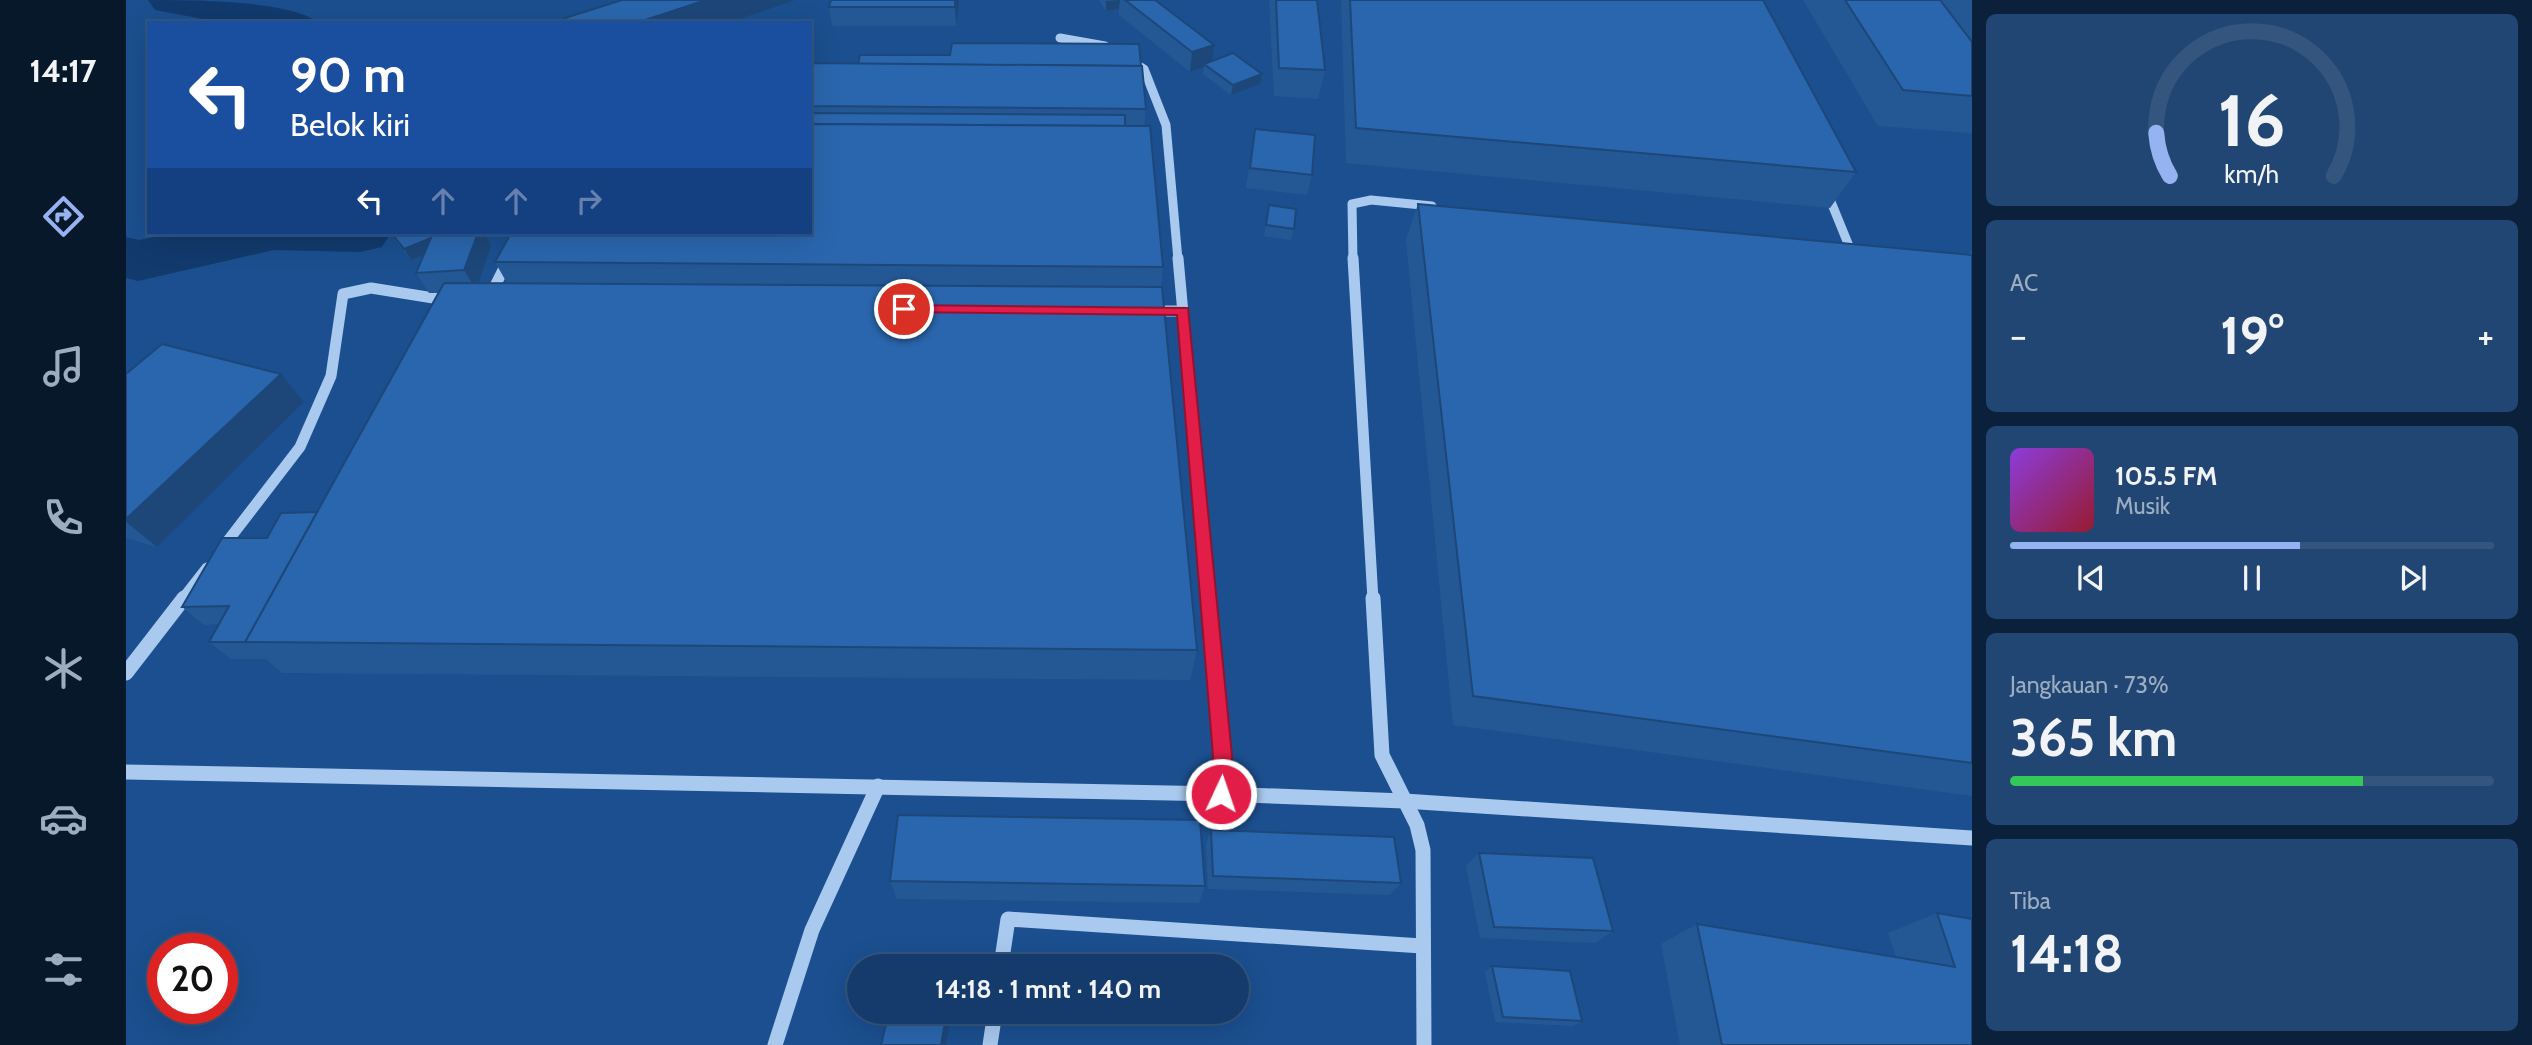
<!DOCTYPE html>
<html lang="id">
<meta charset="utf-8">
<style>
:root{--surface:#143b6b;--page:#214673;--text:#f1f3f6;--muted:#9dadc1;--line:#33557e;--accent:#95b2f1}
body{margin:0;font-family:Cabin,sans-serif;background:var(--page);color:var(--text);height:100vh;display:flex;flex-direction:column;font-size:26px;white-space:nowrap}
*{box-sizing:border-box;margin:0}
p{font-size:23px;color:var(--muted)}
.icon{flex:none;width:38px;height:38px;fill:none;stroke:currentColor;stroke-width:2;stroke-linecap:round;stroke-linejoin:round}
.map{position:relative;flex:1;overflow:hidden}
.panel{display:flex;flex-direction:column;gap:14px;padding:14px;background:#0b203b;width:560px}
.panel>*{flex:none}
.top-card{position:absolute;left:21px;top:21px;width:665px;height:214px;border-radius:0px;box-shadow:0 7px 28px #0002,0 0 0 2px var(--line);background:#1a4fa0;color:#fff;overflow:hidden}
.speed{position:absolute;left:21px;top:933px;display:flex;gap:14px;font-size:35px;font-weight:700;text-align:center}
.speed>*{display:grid;place-content:center;width:91px;height:91px;border-radius:50%;background:var(--surface);box-shadow:0 7px 28px #0002,0 0 0 2px var(--line);line-height:1}
.speed .limit{border:10px solid #d22;background:#fff;color:#111}
.pin{position:absolute;display:grid;place-items:center;width:60px;height:60px;color:#fff;margin:-30px;border:4px solid #fff;border-radius:50%;box-shadow:0 2px 7px #0007}
.me{position:absolute;width:77px;margin:-38px;rotate:3deg;stroke-linejoin:round;filter:drop-shadow(0 0 5px #0008)}
.turn{display:flex;align-items:center;gap:24px;height:147px;padding:0 28px;font-size:32px}
.turn .icon{width:91px;height:91px;stroke-width:2.5}
.turn b{display:block;font-size:49px;line-height:60px}
.lanes{display:flex;align-items:center;height:66px;padding:0 28px;background:#0003;justify-content:center;gap:35px;direction:ltr}
.lanes .off{opacity:.35}
.big{font-size:52px;font-weight:700;line-height:1.1}
.panel .widget{flex:1;display:flex;flex-direction:column;justify-content:center;gap:10px;min-width:0;padding:0 24px;border-radius:10px;background:var(--page)}
.panel .dial{align-items:center;gap:0}
.dial svg{height:182px;overflow:visible;fill:none;stroke:var(--line);stroke-width:7;stroke-linecap:round;text-anchor:middle}
.dial text{fill:var(--text);stroke:none}
.song{display:flex;align-items:center;gap:21px}
.cover{width:84px;height:84px;border-radius:10px;background:linear-gradient(135deg,hsl(270 70% 55%),hsl(350 70% 35%))}
.played{height:7px;border-radius:4px;background:linear-gradient(90deg,var(--accent) 60%,var(--line) 60%)}
.keys{display:flex;justify-content:space-around;direction:ltr}
.heat{display:flex;justify-content:space-between;align-items:center;font-size:38px;direction:ltr}
.charge{height:10px;border-radius:5px;background:linear-gradient(90deg,#34c759 73%,var(--line) 0)}
.trip{position:absolute;left:721px;top:954px;width:402px;height:70px;border-radius:35px;background:var(--surface);box-shadow:0 7px 28px #0002,0 0 0 2px var(--line);font-weight:700;line-height:70px;text-align:center}
main{display:flex;flex:1;min-height:0}
.menu{display:flex;flex-direction:column;width:126px;justify-content:space-around;align-items:center;background:#08182b;color:var(--muted)}
.menu .icon{width:49px;height:49px}
.menu .on{color:var(--accent)}
.menu b{font-size:32px;color:var(--text)}
.map>svg:first-child{display:block}
</style>
<main>
<nav class="menu">
<b>14:17</b>
<svg class="icon on" aria-label="directions" viewBox="0 0 24 24"><path d="M12 3l9 9-9 9-9-9zM9 14v-3h6M13 9l2 2-2 2"/></svg>
<svg class="icon" aria-label="music" viewBox="0 0 24 24"><path d="M9 18V5l10-2v13"/><circle cx="6" cy="18" r="3"/><circle cx="16" cy="16" r="3"/></svg>
<svg class="icon" aria-label="phone" viewBox="0 0 24 24"><path d="M5 4h4l2 5-3 2q2 4 5 5l2-3 5 2v4C11 20 4 13 5 4z"/></svg>
<svg class="icon" aria-label="climate" viewBox="0 0 24 24"><path d="M12 3v18M4 7l16 10M4 17L20 7"/></svg>
<svg class="icon" aria-label="car" viewBox="0 0 24 24"><path d="M5 17H2v-5l4-1 3-4h7l3 4 3 1v5h-3M9 17h6M6 11h13"/><circle cx="7" cy="17" r="2"/><circle cx="17" cy="17" r="2"/></svg>
<svg class="icon" aria-label="filters" viewBox="0 0 24 24"><path d="M4 7h16M4 17h16"/><circle cx="9" cy="7" r="2"/><circle cx="15" cy="17" r="2"/></svg>
</nav>
<div class="map">
<svg width="1846" height="1045" viewBox="0 0 1846 1045">
<rect width="100%" height="100%" fill="#1b4f8f"/>
<g fill="none" stroke-linecap="round" stroke-linejoin="round">
<g fill="#123a6d" fill-rule="evenodd">
<path d="M22 0C62 0 167 0 192 23H98L29 10Z"/>
<path d="M48 233H265L256 247 234 252 148 250 12 281 0 278V237L13 240Z"/>
</g>
<g stroke="#a9c9ee" stroke-width="9">
<path d="M934 38 979 46"/>
<path d="M1003 60 1018 69 1040 125 1052 260"/>
<path d="M1701 192 1723 246"/>
<path d="M382 260 395 233"/>
<path d="M1227 260 1226 204 1245 200 1306 206"/>
</g>
<g stroke="#a9c9ee" stroke-width="11">
<path d="M1052 258 1083 600"/>
<path d="M1227 258 1247 600"/>
<path d="M364 296 383 258"/>
<path d="M1023 311H1057"/>
<path d="M94 551 174 447 205 376 217 294 245 288 326 301"/>
<path d="M56 600 81 568"/>
</g>
<g stroke="#a9c9ee" stroke-width="15">
<path d="M1083 598 1097 756 1095 794"/>
<path d="M1247 598 1256 755 1291 825 1297 850 1298 1045"/>
<path d="M0 673 58 598"/>
<path d="M0 772 1095 794 1278 801 1846 838"/>
<path d="M875 966 882 919 1296 946"/>
<path d="M649 1045 686 930 752 786"/>
<path d="M864 1045 869 1012"/>
</g>
</g>
<g fill="#245895">
<path d="M705 0H833L830 26H706L703 7Z"/>
<path d="M973 0H1029L1088 45 1086 61 1136 74 1134 84 1105 95 1077 74 1078 67 1064 72 993 15V9L980 11Z"/>
<path d="M1143 0H1191L1199 70 1192 99 1148 96Z"/>
<path d="M1215 0H1637L1730 172 1704 208 1220 163Z"/>
<path d="M1677 0H1846V133L1752 126Z"/>
<path d="M684 63 1015 66 1020 109 1018 126 1037 267 1035 287 1071 650 1064 680 156 673 140 659H105L83 642 93 624 78 625 56 607 141 538 191 512 312 293H303L290 273 298 254 285 260 270 242 265 233 365 246 352 283H381L369 262 684 233Z"/>
<path d="M1129 129 1186 175 1181 195 1120 188Z"/>
<path d="M1292 204 1842 254 1846 250V796L1327 725 1280 240Z"/>
<path d="M1143 205 1168 229 1165 240 1138 236Z"/>
<path d="M0 374 178 402 31 547 0 538Z"/>
<path d="M1085 830 1275 883 1264 895 1082 889 1080 844Z"/>
<path d="M1353 853 1487 931 1469 943 1354 938 1340 866Z"/>
<path d="M764 881 1079 886 1073 903 771 899Z"/>
<path d="M1811 913 1846 919V1045H1554L1535 944 1571 924 1770 957 1762 933Z"/>
<path d="M1366 966 1456 1021 1447 1026 1369 1022 1359 972Z"/>
</g>
<g fill="#1d4779">
<path d="M580 0H669L602 23H510Z"/>
<path d="M829 0H833V3L830 26 829 7Z"/>
<path d="M994 0 993 9 980 11V1Z"/>
<path d="M1088 45 1086 65 1078 64V67L1064 72 1066 52Z"/>
<path d="M1136 74 1134 84 1105 95 1107 85Z"/>
<path d="M317 233 331 240 285 260 278 249Z"/>
<path d="M352 233H358L365 246 350 290 338 270Z"/>
<path d="M155 374 178 402 31 547 0 522V519Z"/>
<path d="M821 1012H826L820 1045H815Z"/>
</g>
<g fill="#2a66ad" stroke="#1d4779" stroke-width="2">
<path d="M496 0H580L510 23H444L439 18Z"/>
<path d="M705 0H829V7H703Z"/>
<path d="M999 0H1029L1088 45 1066 52Z"/>
<path d="M1150 0H1191L1199 70 1153 68Z"/>
<path d="M1224 0H1637L1730 172 1230 128Z"/>
<path d="M1719 0H1814L1846 42V96L1777 90Z"/>
<path d="M826 43 1013 44 1015 66 732 64 734 55H824Z"/>
<path d="M1107 53 1136 74 1107 85 1078 64Z"/>
<path d="M684 63 1016 66 1020 109 684 106Z"/>
<path d="M684 113 999 115V126L684 124Z"/>
<path d="M684 124 1024 126 1037 267 369 262 385 233H684Z"/>
<path d="M1129 129 1189 135 1186 175 1124 168Z"/>
<path d="M1292 204 1846 255V763L1347 696Z"/>
<path d="M1143 205 1170 209 1168 229 1140 225Z"/>
<path d="M265 233H307L305 238 278 249Z"/>
<path d="M307 233H352L338 270 290 273Z"/>
<path d="M318 283 1036 287 1071 650 119 642Z"/>
<path d="M36 344 155 374 0 519V374Z"/>
<path d="M191 512 119 642H83L103 606 56 607 96 538H141L155 513Z"/>
<path d="M772 815 1074 820 1079 886 764 881Z"/>
<path d="M1085 830 1268 837 1275 883 1087 876Z"/>
<path d="M1353 853 1467 858 1487 931 1368 927Z"/>
<path d="M1811 913 1846 919V1045H1596L1571 924 1829 967Z"/>
<path d="M1366 966 1444 971 1456 1021 1377 1017Z"/>
<path d="M763 1012H821L815 1045H755Z"/>
</g>
<path fill="#e11d48" stroke="#92132f" stroke-width="2" d="M778 305 1062 308 1106 756 1101 800 1095 803 1088 800 1085 794 1087 756 1051 315 774 312V306Z"/>
</svg>
<div class="speed"><div class="limit">20</div></div>
<div class="pin" style="left:778px;top:309px;background:#d93025"><svg class="icon" aria-label="arrive" viewBox="0 0 24 24"><path d="M6 21V4h12l-3 4 3 4H6"/></svg></div>
<svg class="me" style="left:1095px;top:794px" viewBox="-20 -20 40 40"><circle r="17" fill="#e11d48" stroke="#fff" stroke-width="3"/><path d="M0-11L8 9 0 5-8 9z" fill="#fff"/></svg>
<div class="trip">14:18 · 1 mnt · 140 m</div>
<div class="top-card">
<div class="turn"><svg class="icon" aria-label="left" viewBox="0 0 24 24"><path d="M17 20v-9H6M10 6l-5 5 5 5"/></svg><div><b>90 m</b>Belok kiri</div></div>
<div class="lanes"><svg class="icon" aria-label="left" viewBox="0 0 24 24"><path d="M17 20v-9H6M10 6l-5 5 5 5"/></svg><svg class="icon off" aria-label="ahead" viewBox="0 0 24 24"><path d="M12 20V5M6 11l6-6 6 6"/></svg><svg class="icon off" aria-label="ahead" viewBox="0 0 24 24"><path d="M12 20V5M6 11l6-6 6 6"/></svg><svg class="icon off" aria-label="right" viewBox="0 0 24 24"><path d="M7 20v-9h11M14 6l5 5-5 5"/></svg></div>
</div>
</div>
<section class="panel">
<div class="widget dial"><svg viewBox="0 0 100 80">
<path d="M14 69A42 42 0 1 1 86 69"/>
<path d="M14 69A42 42 0 0 1 8 50" stroke="#95b2f1"/>
<text x="50" y="56" font-size="32" font-weight="700">16</text>
<text x="50" y="72" font-size="11">km/h</text>
</svg></div>
<div class="widget"><p>AC</p>
<div class="heat"><a>−</a><b class="big">19°</b><a>+</a></div>
</div>
<div class="widget">
<div class="song"><i class="cover"></i><div><b>105.5 FM</b><p>Musik</p></div></div>
<div class="played"></div>
<div class="keys"><svg class="icon" aria-label="previous" viewBox="0 0 24 24"><path d="M18 5L8 12l10 7zM5 5v14"/></svg><svg class="icon" aria-label="pause" viewBox="0 0 24 24"><path d="M8 5v14M16 5v14"/></svg><svg class="icon" aria-label="next" viewBox="0 0 24 24"><path d="M6 5l10 7-10 7zM19 5v14"/></svg></div>
</div>
<div class="widget"><p>Jangkauan · 73%</p><b class="big">365 km</b><div class="charge"></div></div>
<div class="widget"><p>Tiba</p><b class="big">14:18</b></div>
</section>
</main>
